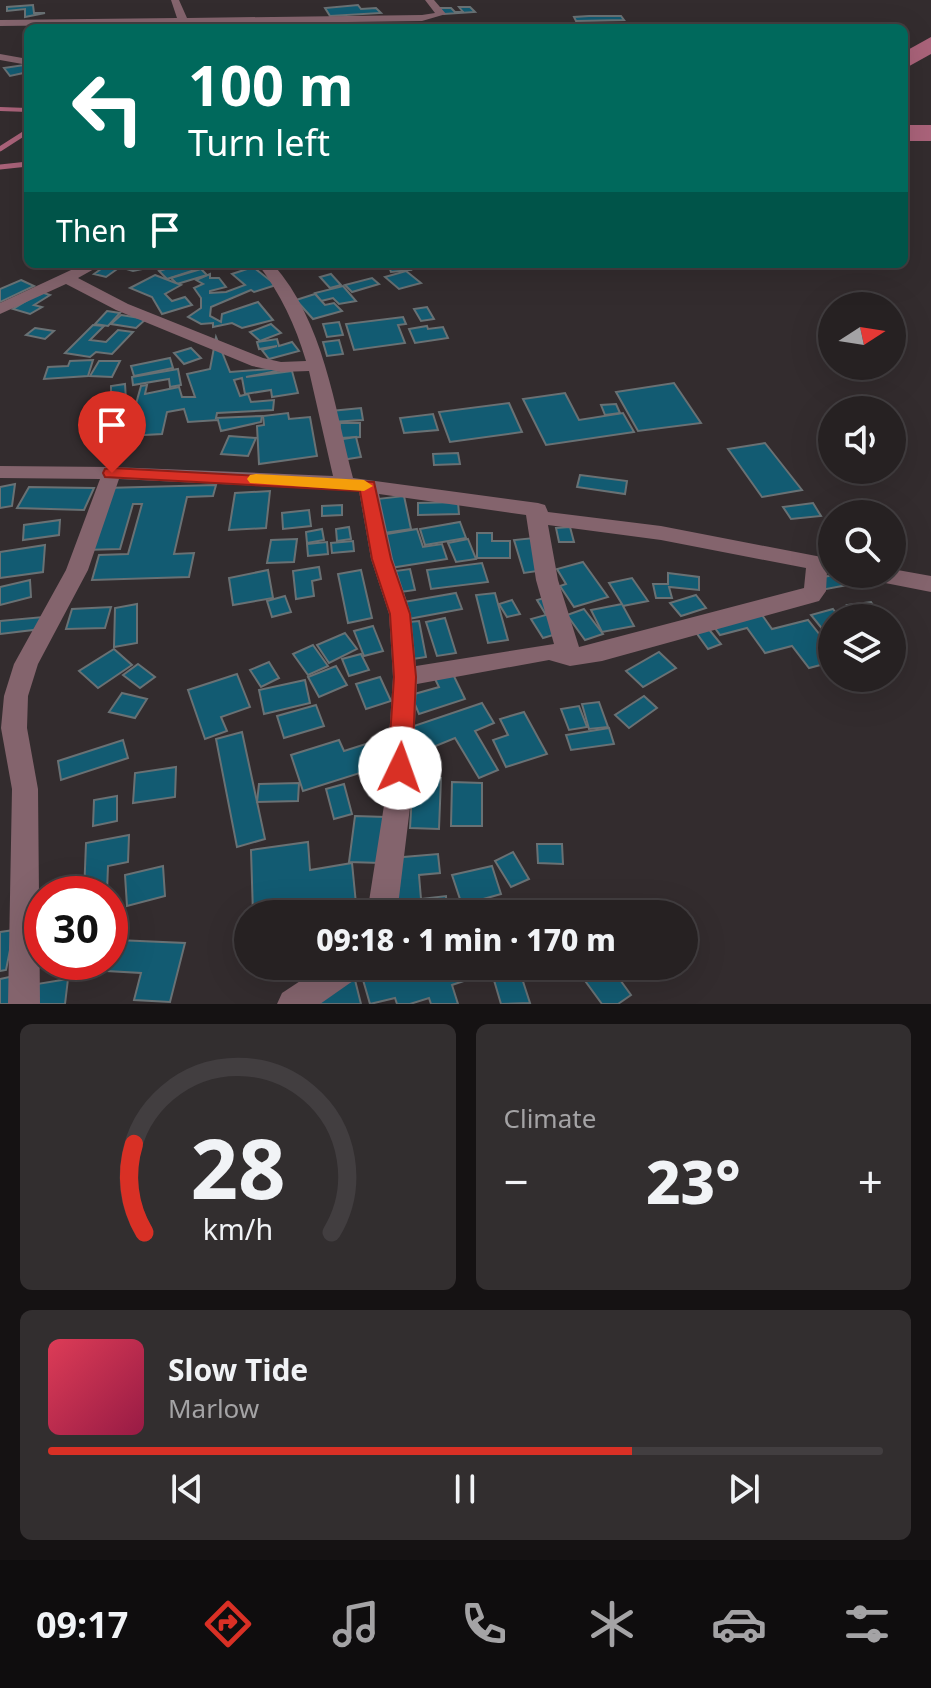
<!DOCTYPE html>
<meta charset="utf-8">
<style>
:root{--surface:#262122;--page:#322e2f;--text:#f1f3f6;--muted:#a4a3a5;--line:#423e40;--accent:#d93025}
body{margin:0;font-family:"Noto Sans",sans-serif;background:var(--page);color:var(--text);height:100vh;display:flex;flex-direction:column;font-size:30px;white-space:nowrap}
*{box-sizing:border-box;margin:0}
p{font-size:26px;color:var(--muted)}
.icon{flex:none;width:44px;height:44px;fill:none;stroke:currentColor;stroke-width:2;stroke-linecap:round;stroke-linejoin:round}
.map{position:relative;height:1004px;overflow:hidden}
.details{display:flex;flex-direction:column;gap:20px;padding:20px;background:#151213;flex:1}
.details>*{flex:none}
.guide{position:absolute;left:24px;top:24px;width:884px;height:244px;border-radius:12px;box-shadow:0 8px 32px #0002,0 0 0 2px var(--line);background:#00695c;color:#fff;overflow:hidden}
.needle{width:52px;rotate:78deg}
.controls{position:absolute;left:818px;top:292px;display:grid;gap:16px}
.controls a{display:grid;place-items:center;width:88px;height:88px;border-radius:50%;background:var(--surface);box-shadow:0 8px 32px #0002,0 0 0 2px var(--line);font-size:40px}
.speed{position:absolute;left:24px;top:876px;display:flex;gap:16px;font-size:40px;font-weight:700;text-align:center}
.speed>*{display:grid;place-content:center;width:104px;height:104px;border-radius:50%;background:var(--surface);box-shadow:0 8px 32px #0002,0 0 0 2px var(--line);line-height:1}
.speed .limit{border:12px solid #d22;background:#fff;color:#111}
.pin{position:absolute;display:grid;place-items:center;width:68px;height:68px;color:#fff;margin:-82px -34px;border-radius:50% 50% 50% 0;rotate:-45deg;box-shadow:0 0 8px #0007}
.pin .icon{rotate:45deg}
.me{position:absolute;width:88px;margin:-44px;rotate:3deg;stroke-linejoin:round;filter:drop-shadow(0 0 6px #0008)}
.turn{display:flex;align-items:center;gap:28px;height:168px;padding:0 32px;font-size:36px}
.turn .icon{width:104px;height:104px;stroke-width:2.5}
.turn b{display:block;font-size:56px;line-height:68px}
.then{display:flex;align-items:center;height:76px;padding:0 32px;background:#0003;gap:16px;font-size:30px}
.big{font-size:60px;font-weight:800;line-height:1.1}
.details .widget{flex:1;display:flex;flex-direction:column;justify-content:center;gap:12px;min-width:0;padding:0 28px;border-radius:12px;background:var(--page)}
.details .dial{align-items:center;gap:0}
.dial svg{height:208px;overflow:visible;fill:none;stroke:var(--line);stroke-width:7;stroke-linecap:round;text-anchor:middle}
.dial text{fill:var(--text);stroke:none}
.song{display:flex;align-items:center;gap:24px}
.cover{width:96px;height:96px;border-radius:12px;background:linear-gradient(135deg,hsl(350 70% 55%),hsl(340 70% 35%))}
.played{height:8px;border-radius:4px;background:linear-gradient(90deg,var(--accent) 70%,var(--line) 70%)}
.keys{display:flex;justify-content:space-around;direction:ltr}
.heat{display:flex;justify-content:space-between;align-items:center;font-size:44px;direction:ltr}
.details .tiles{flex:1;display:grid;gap:20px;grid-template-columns:1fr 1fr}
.widget:last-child{grid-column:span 2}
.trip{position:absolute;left:234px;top:900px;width:464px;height:80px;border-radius:40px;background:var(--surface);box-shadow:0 8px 32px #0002,0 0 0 2px var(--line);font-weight:800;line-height:80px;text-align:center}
.menu{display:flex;height:128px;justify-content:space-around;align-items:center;background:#0f0d0e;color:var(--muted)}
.menu .icon{width:56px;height:56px}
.menu .active{color:var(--accent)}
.menu b{font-size:36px;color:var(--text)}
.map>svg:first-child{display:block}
</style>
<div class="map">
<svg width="931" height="1004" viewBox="0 0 931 1004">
<rect width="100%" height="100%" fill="#332c2e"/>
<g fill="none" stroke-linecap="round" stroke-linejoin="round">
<path stroke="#aa637a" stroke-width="4" d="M0 109 28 110"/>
<g stroke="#aa637a" stroke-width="5">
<path d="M0 149 28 131"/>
<path d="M0 167 28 164"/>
</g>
<g fill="#aa637a" fill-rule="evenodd">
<path d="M931 37V54L904 69V52Z"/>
<rect x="904" y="125" width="27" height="16"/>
</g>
</g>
<g fill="#125b72" stroke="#697174" stroke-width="2">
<path d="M33 5 34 13H45L25 17V9L7 11V7Z"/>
<path d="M358 5 361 9 376 8 381 13 330 16 325 8Z"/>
<path d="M459 7H470L475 12 444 14 439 8H451L455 12H463Z"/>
<path d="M589 16H621L624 20 576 21 574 17Z"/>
<path d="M24 65 28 72 10 76 4 68Z"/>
<path d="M108 264 119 267 115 264H140L133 267 145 265 147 268 133 271 120 267 106 277 94 274Z"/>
<path d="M181 264H192L198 269 167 279 159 271Z"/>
<path d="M388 264H408L411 270 391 272Z"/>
<path d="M253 267 276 285 254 292 251 290 211 307 210 316 221 322 222 314 258 302 273 320 242 328 232 323 213 327V323L201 324 188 317 201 308V298L194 288 203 284 196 280 210 274V278H219L226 287 210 291V293L226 292 245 285 232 274Z"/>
<path d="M201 269 207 275 177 284 171 278Z"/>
<path d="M406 271 421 283 399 289 385 277Z"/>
<path d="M331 274 341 285 330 288 320 277Z"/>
<path d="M155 275 181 285 165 294 172 301 185 297 192 305 162 314 152 297 130 288Z"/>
<path d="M372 278 379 284 352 292 345 285Z"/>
<path d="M21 280 34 286 0 302V289Z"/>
<path d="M343 286 356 301 339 304 333 298 321 301 315 293Z"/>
<path d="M41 292 50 295 34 305 42 307 30 314 13 309Z"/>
<path d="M315 294 325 305 334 303 342 311 313 319 296 300Z"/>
<path d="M427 307 434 319 421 321 414 309Z"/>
<path d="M107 311 120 313 108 326 95 324Z"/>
<path d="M121 315 146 319 136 328 111 324Z"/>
<path d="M403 317 406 324 398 325 405 343 354 350 346 324Z"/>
<path d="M339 322 343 335 327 337 323 324Z"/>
<path d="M271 324 281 333 260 341 250 332Z"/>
<path d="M93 325 104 326 90 340 106 342 118 330 133 332 112 354 96 352 90 357 65 353Z"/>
<path d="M427 326 428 329 443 327 448 338 415 343 409 329Z"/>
<path d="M35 328 54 331 45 339 26 335Z"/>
<path d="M216 337 230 372 297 367 246 377 292 371 298 393 272 397 271 390 245 394 242 378 234 380 240 396 248 394 251 402 274 400 273 410 217 413 216 418 262 416 261 422 221 431 218 420 188 422 184 409 167 412 162 434 127 436 141 386 147 385 145 394 179 387 182 397H195L187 374 210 369Z"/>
<path d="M277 339 279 346 292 342 299 351 269 359 262 350 277 346 259 349 257 342Z"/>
<path d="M339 340 343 354 327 356 323 342Z"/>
<path d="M191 348 201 358 184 364 174 353Z"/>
<path d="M170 358 173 368 134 376 131 366Z"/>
<path d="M93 360 88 376 44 379 48 367 68 366 70 361Z"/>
<path d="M99 361H120L112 377 90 376Z"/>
<path d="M178 369 181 385 170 387 169 379 133 385 132 377Z"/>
<path d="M674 383 701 423 638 431 616 392Z"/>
<path d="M125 384 126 400 111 402V386Z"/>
<path d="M565 393 579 420 623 413 634 432 546 445 523 399Z"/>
<path d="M509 403 522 432 450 442 439 412Z"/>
<path d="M616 404 620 413 605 415 601 405Z"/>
<path d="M361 408 363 420 332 422 331 411Z"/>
<path d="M288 413 289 419 310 417 317 456 259 464 257 426 264 425 263 416Z"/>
<path d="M433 414 438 430 404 433 400 418Z"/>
<path d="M340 423H360V437L339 438Z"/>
<path d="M229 436 256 438 248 456 221 454Z"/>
<path d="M356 437 361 457 335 461 330 441Z"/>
<path d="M765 443 802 490 762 497 728 449Z"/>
<path d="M458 453 460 464 434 465 433 454Z"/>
<path d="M580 475 627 481 625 494 577 487Z"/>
<path d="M15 484 12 506 0 508V487Z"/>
<path d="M216 485 213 496 187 497 174 554 194 553 189 577 92 580 99 555 128 554 142 504H133L120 549 84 550 105 488Z"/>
<path d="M29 487 94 488 84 510 17 508Z"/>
<path d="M270 491 266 528 229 530 235 493Z"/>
<path d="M404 496 411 529 384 533 377 499Z"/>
<path d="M458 502 459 514 418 515V503Z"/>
<path d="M813 503 821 516 791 519 783 507Z"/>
<path d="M342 505V515L322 516V506Z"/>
<path d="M309 510 311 526 283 529 282 513Z"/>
<path d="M60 520 59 535 23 540 24 525Z"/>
<path d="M460 522 466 538 425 545 420 529Z"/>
<path d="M349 527 351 539 337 541 336 529Z"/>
<path d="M570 527 574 542H559L556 528Z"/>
<path d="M322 529 324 540 307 543 306 532Z"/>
<path d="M417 529 423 547 442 544 447 559 390 568 381 535Z"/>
<path d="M477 533H492V541H510V558H477Z"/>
<path d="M534 538 544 570 524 573 514 540Z"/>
<path d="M297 539 294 562 267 563 271 540Z"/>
<path d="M468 539 476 559 456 562 448 543Z"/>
<path d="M353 541 354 551 332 553 331 543Z"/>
<path d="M327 542 328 554 308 556 307 544Z"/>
<path d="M45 545 43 572 0 578V552Z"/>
<path d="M583 562 608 597 574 607 560 586 566 584 557 569Z"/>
<path d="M482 563 488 582 431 589 427 570Z"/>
<path d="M319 567 321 579 312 581 314 596 296 599 293 571Z"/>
<path d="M410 569 415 590 394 593 388 572Z"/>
<path d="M268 570 273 598 233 605 229 578Z"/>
<path d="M361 570 372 618 348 623 338 574Z"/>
<path d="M668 573 699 577V590L669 587 672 598H656L653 584H668Z"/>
<path d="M839 574H851L858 583 821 590 813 579Z"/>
<path d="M632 578 648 601 623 606 634 626 602 632 591 610 622 604 609 583Z"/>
<path d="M30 580 31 597 0 605V587Z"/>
<path d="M456 593 462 609 403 620 398 603Z"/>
<path d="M495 593 508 640 488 643 476 595Z"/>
<path d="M696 595 706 608 681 616 670 603Z"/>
<path d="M285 596 291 612 272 617 267 601Z"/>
<path d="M548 597 570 630 543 638 531 619 546 615 537 600Z"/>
<path d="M512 600 520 614 507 617 499 604Z"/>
<path d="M871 602 881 618H855L847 605Z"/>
<path d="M137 604V643L114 647 115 608Z"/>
<path d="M755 605 772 629 808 620 832 650V662L809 668 792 646 765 653 747 628 720 635 707 617Z"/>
<path d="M111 607 105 628 66 629 72 609Z"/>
<path d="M584 609 603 634 585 640 567 615Z"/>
<path d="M833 609 840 618H832V641L811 615Z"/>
<path d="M43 617 41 629 0 634V621Z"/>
<path d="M445 618 456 653 437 656 426 622Z"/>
<path d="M419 621 426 657 406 660 399 623Z"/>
<path d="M702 621 721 644 708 649 690 624Z"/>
<path d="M373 626 383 651 364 656 354 631Z"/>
<path d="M345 633 357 649 329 663 317 645Z"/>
<path d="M313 645 328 666 308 675 293 654Z"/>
<path d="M114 649 132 665 98 688 79 671Z"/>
<path d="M659 652 676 668 643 687 626 671Z"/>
<path d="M361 654 369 670 349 676 342 659Z"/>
<path d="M269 662 279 678 261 687 250 670Z"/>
<path d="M138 664 155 677 140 688 123 675Z"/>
<path d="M336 666 347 685 319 697 308 677Z"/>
<path d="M450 668 465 699 419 714 411 695 439 687 432 673Z"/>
<path d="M237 674 250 707 221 717 227 731 205 739 188 690Z"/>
<path d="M380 677 391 701 366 709 356 684Z"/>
<path d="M305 680 310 703 264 714 259 690Z"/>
<path d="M122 693 147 699 135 718 109 712Z"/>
<path d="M644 696 657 708 629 728 615 715Z"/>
<path d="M599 702 608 727 589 729 582 704Z"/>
<path d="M482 703 494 723 475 731 498 770 479 778 455 738 421 752 408 728Z"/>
<path d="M316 705 324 726 284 738 277 716Z"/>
<path d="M579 706 587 727 569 730 561 709Z"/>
<path d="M524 712 547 754 506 767 493 740 508 735 500 719Z"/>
<path d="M609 728 614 744 571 750 566 735Z"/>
<path d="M242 732 265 839 237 847 216 739Z"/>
<path d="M123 740 128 758 61 780 58 761Z"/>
<path d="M339 740 344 751 369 743 379 767 303 791 291 755Z"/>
<path d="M176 767 175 797 133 803 135 773Z"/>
<path d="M413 778H441L439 829 410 828Z"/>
<path d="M452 782 482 783V826H451Z"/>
<path d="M299 783 298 801 257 802 259 784Z"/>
<path d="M344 784 352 814 334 819 326 789Z"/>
<path d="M117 796V821L93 826 94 800Z"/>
<path d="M355 816 386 817 381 863 349 862Z"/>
<path d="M129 835 128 862 108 866 107 892 84 894 86 843Z"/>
<path d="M308 842 310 870 352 863 357 914H253L251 850Z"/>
<path d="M537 844H562L563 864 538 863Z"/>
<path d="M513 852 529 879 511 887 495 861Z"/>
<path d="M438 854 440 873 419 875 421 899 446 896 447 914H396L392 858Z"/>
<path d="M163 866 165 896 127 906 125 875Z"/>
<path d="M492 866 501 894 462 905 452 875Z"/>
<path d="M14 930 6 970 0 971V932Z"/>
<path d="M117 940 185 943 170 1002 134 1000 141 973 107 971Z"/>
<path d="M359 966H472L476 977 452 985 458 1004H431L429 998 410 1004H397L395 998 370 1004Z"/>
<path d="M508 966H518L530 1003 501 1004 491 970Z"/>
<path d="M601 966H610L631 995 618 1004H602L583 978Z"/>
<path d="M14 976 12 1004H0V979Z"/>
<path d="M68 979 65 1004H34L37 984Z"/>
<path d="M355 980 361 1004H317L315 992Z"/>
</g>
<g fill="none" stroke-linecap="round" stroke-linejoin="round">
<g fill="#84646d" fill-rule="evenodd">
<path d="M171 0H179L187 18 422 15 435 13 425 0H434L446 14 422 21 189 24 191 28H181L180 24 0 26V20L177 18Z"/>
<path d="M0 54 28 59V65L0 60Z"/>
<path d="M84 264H103L78 278 128 304 263 358 281 362 306 361C295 324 281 295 258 264H273C324 322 334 405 353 478L538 503 545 505 548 512 661 526 832 559V573L827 572 826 591 819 601 602 661 570 666 549 660 417 684 411 799 397 914H367L385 799 393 677 389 614 371 559 359 491 119 479 88 570 38 664 28 696 27 728 38 789 40 1004H8L12 789 1 728 4 696 14 664 66 570 100 479 0 478V466L112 467 333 476 309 371 281 372 252 366 116 310 66 284 0 314V303ZM379 494 526 515 536 580 554 644 416 666 411 614 393 559ZM548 525 661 540 806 568 804 588 579 647 558 580Z"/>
<path d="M892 569 931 576V592L875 581 867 579 864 574H892Z"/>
<path d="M323 966H364L360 976 320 1004H277L282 993Z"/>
</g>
</g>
<path fill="#d93025" stroke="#8d1f18" stroke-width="2" d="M112 468 374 482 391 559 410 614 416 677 412 768 408 775 400 778 391 775 388 768 394 677 390 614 372 559 360 491 105 477 103 473 105 469Z"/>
<path fill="#f59e0b" d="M256 474 364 480 373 486 364 491 250 483 247 479 250 475Z"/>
</svg>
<div class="controls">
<a><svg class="needle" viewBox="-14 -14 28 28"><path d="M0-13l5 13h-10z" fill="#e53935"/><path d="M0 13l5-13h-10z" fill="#a4a3a5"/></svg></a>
<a><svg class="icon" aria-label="sound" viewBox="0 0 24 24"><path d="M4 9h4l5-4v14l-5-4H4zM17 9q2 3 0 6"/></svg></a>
<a><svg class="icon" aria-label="search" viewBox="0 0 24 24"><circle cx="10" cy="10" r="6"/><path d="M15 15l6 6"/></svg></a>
<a><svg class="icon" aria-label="layers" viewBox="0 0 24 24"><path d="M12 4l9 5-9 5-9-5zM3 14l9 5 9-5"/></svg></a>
</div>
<div class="speed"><div class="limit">30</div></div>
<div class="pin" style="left:112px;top:473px;background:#d93025"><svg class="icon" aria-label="arrive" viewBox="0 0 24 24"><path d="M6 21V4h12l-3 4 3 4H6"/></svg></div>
<svg class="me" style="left:400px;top:768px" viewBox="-20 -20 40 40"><circle r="19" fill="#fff"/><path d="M0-13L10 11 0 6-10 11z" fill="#d93025"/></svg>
<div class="trip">09:18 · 1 min · 170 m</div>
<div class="guide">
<div class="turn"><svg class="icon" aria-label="left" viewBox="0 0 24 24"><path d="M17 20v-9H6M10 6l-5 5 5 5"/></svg><div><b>100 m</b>Turn left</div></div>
<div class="then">Then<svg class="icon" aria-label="arrive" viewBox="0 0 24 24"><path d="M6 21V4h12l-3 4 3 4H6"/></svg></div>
</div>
</div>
<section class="details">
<div class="tiles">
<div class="widget dial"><svg viewBox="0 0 100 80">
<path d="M14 69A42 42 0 1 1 86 69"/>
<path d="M14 69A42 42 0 0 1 10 35" stroke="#d93025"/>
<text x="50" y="56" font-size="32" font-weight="700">28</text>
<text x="50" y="72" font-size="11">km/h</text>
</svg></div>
<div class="widget"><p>Climate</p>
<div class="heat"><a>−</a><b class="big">23°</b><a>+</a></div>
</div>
<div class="widget">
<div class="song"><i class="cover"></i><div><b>Slow Tide</b><p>Marlow</p></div></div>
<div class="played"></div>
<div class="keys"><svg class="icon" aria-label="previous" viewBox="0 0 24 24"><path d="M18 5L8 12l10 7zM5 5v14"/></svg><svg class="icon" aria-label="pause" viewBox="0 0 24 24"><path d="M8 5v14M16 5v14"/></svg><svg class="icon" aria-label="next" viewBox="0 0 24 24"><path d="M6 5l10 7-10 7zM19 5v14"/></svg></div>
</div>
</div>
</section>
<nav class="menu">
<b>09:17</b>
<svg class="icon active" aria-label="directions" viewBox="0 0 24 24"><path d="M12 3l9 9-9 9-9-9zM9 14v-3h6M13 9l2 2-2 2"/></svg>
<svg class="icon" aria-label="music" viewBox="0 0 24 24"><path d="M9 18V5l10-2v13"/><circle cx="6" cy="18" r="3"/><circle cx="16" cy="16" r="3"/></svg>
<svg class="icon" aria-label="phone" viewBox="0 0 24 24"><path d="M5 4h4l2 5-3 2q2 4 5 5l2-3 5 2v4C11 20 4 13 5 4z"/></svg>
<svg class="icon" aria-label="climate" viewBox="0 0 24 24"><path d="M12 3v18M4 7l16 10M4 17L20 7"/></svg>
<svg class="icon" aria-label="car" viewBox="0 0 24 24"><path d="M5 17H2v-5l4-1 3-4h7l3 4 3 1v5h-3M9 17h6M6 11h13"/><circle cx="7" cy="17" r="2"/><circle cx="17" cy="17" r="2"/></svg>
<svg class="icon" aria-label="filters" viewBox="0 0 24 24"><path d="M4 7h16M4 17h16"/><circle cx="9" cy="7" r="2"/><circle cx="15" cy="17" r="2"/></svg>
</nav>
